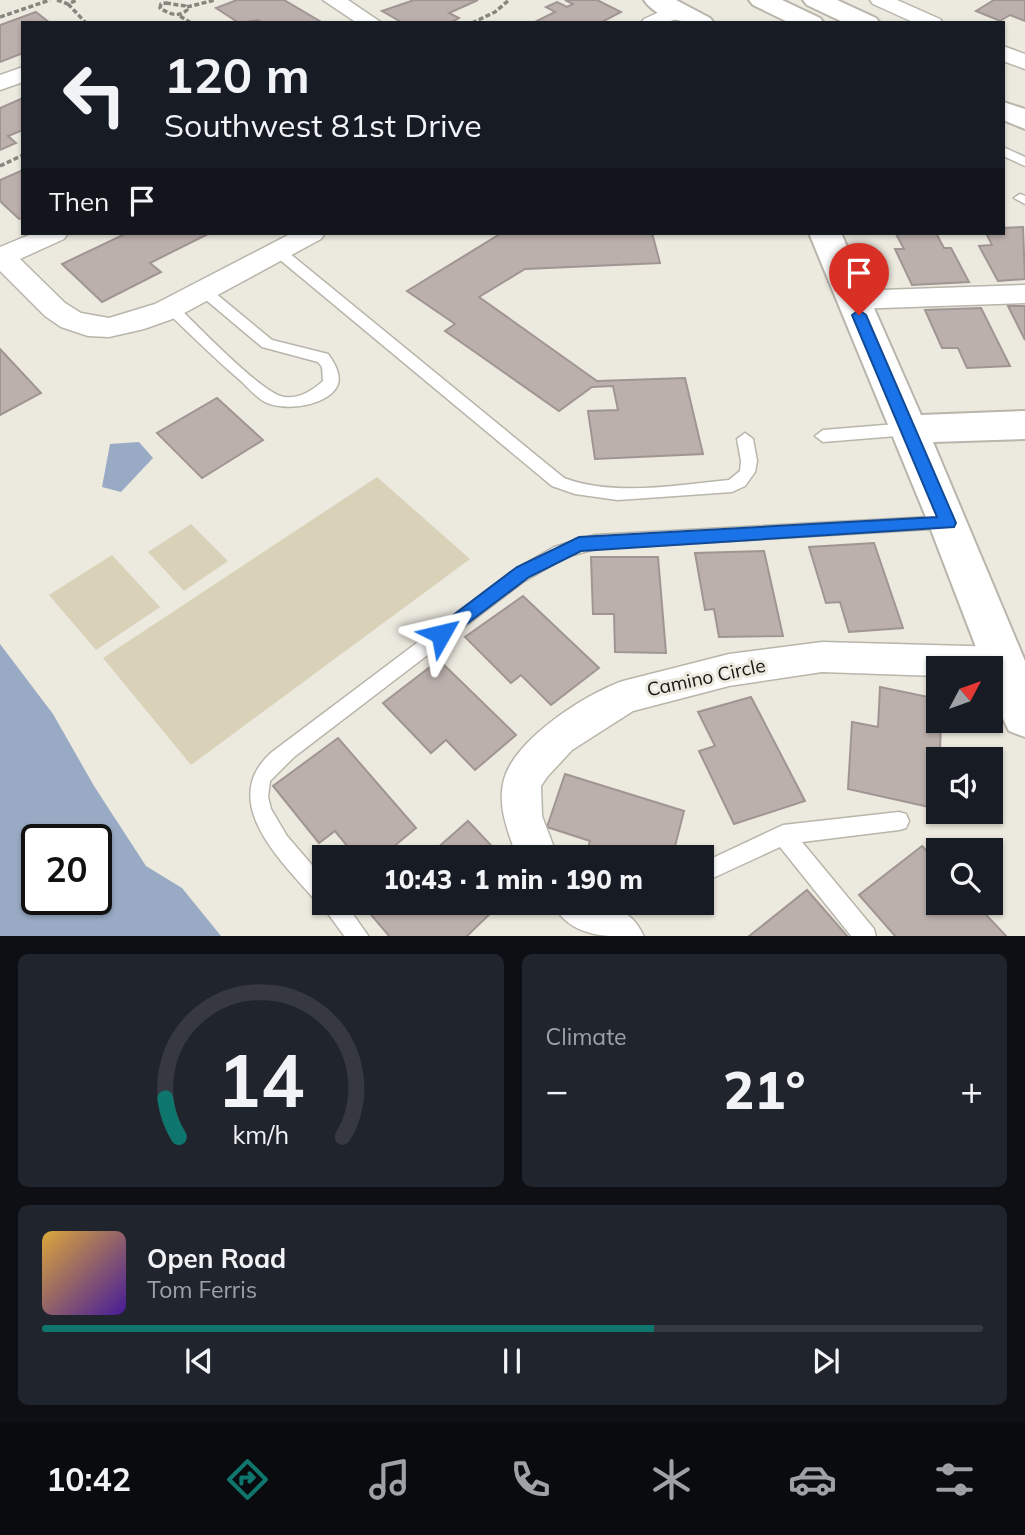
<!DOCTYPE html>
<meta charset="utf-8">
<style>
:root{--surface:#171b24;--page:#20242c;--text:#f1f3f6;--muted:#9ea1a6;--line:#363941;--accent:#0f766e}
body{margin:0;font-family:Mulish,sans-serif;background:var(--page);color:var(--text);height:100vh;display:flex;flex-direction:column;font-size:26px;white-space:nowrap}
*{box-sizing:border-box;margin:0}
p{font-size:23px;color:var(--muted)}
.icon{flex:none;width:38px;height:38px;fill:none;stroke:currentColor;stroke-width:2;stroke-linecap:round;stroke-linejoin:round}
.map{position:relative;height:936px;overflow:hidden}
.panel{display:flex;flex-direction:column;gap:18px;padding:18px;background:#0d0f14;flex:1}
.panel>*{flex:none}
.hud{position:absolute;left:21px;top:21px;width:984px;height:214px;border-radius:0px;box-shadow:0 2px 5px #0004;background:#171b24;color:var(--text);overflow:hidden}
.needle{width:46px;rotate:49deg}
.fabs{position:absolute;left:926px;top:656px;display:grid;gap:14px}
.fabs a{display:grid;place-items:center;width:77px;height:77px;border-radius:0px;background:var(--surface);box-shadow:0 2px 5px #0004;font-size:35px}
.speed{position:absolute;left:21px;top:824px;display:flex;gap:14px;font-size:35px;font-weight:700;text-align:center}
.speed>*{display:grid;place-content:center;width:91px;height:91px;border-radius:50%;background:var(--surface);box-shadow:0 2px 5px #0004;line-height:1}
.speed .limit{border:4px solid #111;border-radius:10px;background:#fff;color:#111}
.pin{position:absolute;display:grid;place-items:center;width:60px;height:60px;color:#fff;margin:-72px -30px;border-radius:50% 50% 50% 0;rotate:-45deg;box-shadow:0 0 7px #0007}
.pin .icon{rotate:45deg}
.me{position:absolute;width:77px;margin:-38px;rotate:53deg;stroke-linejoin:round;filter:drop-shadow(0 0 5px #0008)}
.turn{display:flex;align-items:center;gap:24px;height:147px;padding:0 28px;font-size:32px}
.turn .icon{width:91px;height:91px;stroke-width:2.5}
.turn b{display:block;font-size:49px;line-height:60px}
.then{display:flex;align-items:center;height:66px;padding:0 28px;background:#0003;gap:14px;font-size:26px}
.big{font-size:52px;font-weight:800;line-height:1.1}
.panel .tile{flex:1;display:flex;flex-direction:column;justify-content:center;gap:10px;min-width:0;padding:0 24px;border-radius:10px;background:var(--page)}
.panel .dial{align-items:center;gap:0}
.dial svg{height:182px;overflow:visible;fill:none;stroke:var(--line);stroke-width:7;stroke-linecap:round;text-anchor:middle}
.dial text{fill:var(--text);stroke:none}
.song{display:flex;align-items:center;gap:21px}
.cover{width:84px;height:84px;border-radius:10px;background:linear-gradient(135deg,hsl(40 70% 55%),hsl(260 70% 35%))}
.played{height:7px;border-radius:4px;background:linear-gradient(90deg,var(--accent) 65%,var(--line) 65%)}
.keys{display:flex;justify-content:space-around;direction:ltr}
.heat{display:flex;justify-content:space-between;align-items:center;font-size:38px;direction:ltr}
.panel .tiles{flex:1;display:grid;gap:18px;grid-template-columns:1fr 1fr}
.tile:last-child{grid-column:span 2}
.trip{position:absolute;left:312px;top:845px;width:402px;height:70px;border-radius:0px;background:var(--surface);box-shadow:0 2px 5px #0004;font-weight:800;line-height:70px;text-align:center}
.dock{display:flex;height:112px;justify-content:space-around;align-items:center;background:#090b0e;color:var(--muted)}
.dock .icon{width:49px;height:49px}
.dock .selected{color:var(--accent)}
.dock b{font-size:32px;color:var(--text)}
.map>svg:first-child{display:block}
</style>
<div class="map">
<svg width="1025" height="937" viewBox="0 0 1025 937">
<rect width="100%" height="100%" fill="#ece9df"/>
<g fill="#d9d2b9">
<path d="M377 477 470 559 191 765 103 658Z"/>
<path d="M191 524 228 561 184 591 148 552Z"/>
<path d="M112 555 160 607 96 650 49 595Z"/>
</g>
<g fill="#99abc4" fill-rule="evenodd">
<path d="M139 442 153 458 121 492 102 487 110 444Z"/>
<path d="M0 644 53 714 94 786 146 866 182 888 221 936H0ZM37 840H96V900H37Z"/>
</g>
<g fill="#bcb0ad" stroke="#a09592" stroke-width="2">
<path d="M237 0H284L323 23H263L258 20 239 23 216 8Z"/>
<path d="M414 0H478L449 13 459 18 450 23H403L382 11Z"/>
<path d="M565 0H597L621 12 600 23H533L555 12 546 7 557 2 567 7 573 4Z"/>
<path d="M994 0H1025V21L1010 15 1000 21 976 11Z"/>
<path d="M36 12 50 23H23V53L0 62V25Z"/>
<path d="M23 98V130L8 136 16 143 0 150V108Z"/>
<path d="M23 170V218L19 219 0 201V180Z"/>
<path d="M1023 227 1025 279 998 281 979 246 992 245 986 233H1003V228Z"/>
<path d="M127 233H210L150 263 161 272 102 302 62 264Z"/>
<path d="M516 233H652L660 263 525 269 479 297 597 381 685 378 703 454 595 459 588 411 618 410 613 386 592 387 559 411 445 331 455 324 407 291 500 234Z"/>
<path d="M936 233 944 248H951L969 282 912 285 895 249H904L896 234Z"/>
<path d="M1008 306H1025V340Z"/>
<path d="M981 308 1010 366 967 368 958 348H942L925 310Z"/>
<path d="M0 349 41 393 0 415Z"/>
<path d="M217 398 263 440 202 478 157 433Z"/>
<path d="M874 543 903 628 849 632 840 602 826 603 809 547Z"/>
<path d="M764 551 783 636 719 637 714 609 705 610 695 553Z"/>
<path d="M591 557H658L666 653 615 652 614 614H593Z"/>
<path d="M523 596 599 668 551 705 521 675 511 683 465 637Z"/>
<path d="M439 660 516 735 475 770 446 740 431 753 383 703Z"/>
<path d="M880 687 938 699V721H941L938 809 848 789 852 722 878 727Z"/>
<path d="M751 697 805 801 734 824 699 751 715 746 698 712Z"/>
<path d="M338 738 416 828 380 858H357L335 831 319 843 273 786Z"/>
<path d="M565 774 684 811 672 858H585L590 841 547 827Z"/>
<path d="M468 821 503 858H426Z"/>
<path d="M922 846 938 863V903H975L1007 937H896L859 895Z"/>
<path d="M807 890 848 937H748Z"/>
<path d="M374 903H488L494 910 466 937H390L367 910Z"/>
</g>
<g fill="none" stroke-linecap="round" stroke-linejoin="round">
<g stroke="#b8b5ab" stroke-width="3">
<g id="service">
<path d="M1003 147 1025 157V166L1003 156Z"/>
<path d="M1020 194 1025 196V204L1014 198Z"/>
<path d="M278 247 283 248 564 478C615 497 676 485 729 480L740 471 741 461 737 439 745 433 753 439 757 461 755 472 745 486 732 492 618 500 575 494 552 486 273 254V248Z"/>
<path d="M204 287 209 288 272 340 328 354C334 362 341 374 338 384 330 406 284 412 265 402 256 397 248 388 241 381 215 359 191 335 166 311L164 308 166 305H176C195 323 262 394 284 397 299 399 312 391 323 381L322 367 318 362 262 347 199 294 197 291Z"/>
<path d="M909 423 917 429 909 435 823 442 815 436 823 430Z"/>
<path d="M948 516 954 517 956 522 954 527 948 528 595 549 566 557 523 582 294 757 270 781 268 797 271 809 287 836 324 879V903H345L369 937H345L321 904 317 902C282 862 216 801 272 752L511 572 554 547 595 535Z"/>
<path d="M899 812 906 814 909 821 906 828 899 830 802 842 874 929 876 937H852L780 847 702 883V863L783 825Z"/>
</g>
</g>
<g stroke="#b8b5ab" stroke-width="3">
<g id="minor">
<path d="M323 0H348L382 23H357Z"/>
<path d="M870 0H897L940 19 943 23H915L873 4Z"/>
<path d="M677 4 684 6 687 10C675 25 658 23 641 23L644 19Z"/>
<path d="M1003 46 1025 54V69L1003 61Z"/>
<path d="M23 67V82L0 90V75Z"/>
<path d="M34 233H68L64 239 20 259 65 303 81 313 109 318 155 304 292 233H325L321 239 175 318 144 329 109 337 88 336 61 327 45 316 0 271V247Z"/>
<path d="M1025 285V303L853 309 843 306 839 300 843 294 853 291Z"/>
<path d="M822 642 1003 647 1016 652 1021 663 1016 674 1003 679 990 678V668H938V676L822 672 729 686 633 711 572 750 547 777 541 786 542 816 558 858H517C509 833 498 810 503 784 510 742 585 694 623 681L729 654Z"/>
<path d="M552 903C588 903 628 898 644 937 604 937 570 937 552 903Z"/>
</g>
</g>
<g stroke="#b8b5ab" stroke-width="4">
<g id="tertiary">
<path d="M644 0H676L710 18 714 23C690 23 659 22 644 0Z"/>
<path d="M809 233H841L921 415 1025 411V439L933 442 1025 661V737L1009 731C999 711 990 692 990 668H984L928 522Z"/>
</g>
</g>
<g stroke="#b8b5ab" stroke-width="4">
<g id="motorway">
<path d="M749 0H782L820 18 824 23H790L753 5Z"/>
<path d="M803 0H837L876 18 880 23H845L807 5Z"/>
<path d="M1003 102 1025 109V129L1003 120Z"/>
</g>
</g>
<g stroke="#87857e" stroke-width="3.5" stroke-dasharray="5 2.5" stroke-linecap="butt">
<path d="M57 0 68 4 77 0"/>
<path d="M166 3 185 6 187 10C178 18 169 14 160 8L161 4Z"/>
<path d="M68 4 86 23"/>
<path d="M187 7 215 0"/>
<path d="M180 16 191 23"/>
<path d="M0 17 50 0"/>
<path d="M472 23 495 12 509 0"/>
<path d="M0 166 23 155"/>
</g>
<use href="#service" fill="#fff" fill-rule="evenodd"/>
<use href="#minor" fill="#fff" fill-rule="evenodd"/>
<use href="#tertiary" fill="#fff" fill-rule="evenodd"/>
<use href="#motorway" fill="#fff" fill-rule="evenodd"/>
</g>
<path fill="#1a73e8" stroke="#114b97" stroke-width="2" d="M859 310 866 315 956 523 954 527 581 551 529 577 447 639 441 642 435 639 432 634 435 629 517 567 579 537 937 517 852 315Z"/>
<g text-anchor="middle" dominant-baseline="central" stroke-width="6" stroke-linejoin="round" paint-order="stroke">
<g font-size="19" fill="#191814" stroke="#ece9df">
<text transform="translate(706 677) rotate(-12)">Camino Circle</text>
</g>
</g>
</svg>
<div class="fabs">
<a><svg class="needle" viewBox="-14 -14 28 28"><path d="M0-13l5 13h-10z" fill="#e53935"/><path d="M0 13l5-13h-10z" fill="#9ea1a6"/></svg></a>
<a><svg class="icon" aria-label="sound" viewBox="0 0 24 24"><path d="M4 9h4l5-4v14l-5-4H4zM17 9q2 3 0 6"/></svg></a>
<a><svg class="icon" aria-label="search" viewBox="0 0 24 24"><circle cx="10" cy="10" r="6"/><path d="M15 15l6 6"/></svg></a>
</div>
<div class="speed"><div class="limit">20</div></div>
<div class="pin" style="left:859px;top:315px;background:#d93025"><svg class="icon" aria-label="arrive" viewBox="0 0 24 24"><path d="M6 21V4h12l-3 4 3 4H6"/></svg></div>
<svg class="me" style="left:441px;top:634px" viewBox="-20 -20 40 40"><path d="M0-17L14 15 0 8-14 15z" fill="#1a73e8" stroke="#fff" stroke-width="4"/></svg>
<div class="trip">10:43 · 1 min · 190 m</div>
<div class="hud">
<div class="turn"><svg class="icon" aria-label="left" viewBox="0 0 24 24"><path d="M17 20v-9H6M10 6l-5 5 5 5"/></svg><div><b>120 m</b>Southwest 81st Drive</div></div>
<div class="then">Then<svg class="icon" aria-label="arrive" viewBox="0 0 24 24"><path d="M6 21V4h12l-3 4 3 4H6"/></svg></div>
</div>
</div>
<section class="panel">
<div class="tiles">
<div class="tile dial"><svg viewBox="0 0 100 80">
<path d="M14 69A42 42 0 1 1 86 69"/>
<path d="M14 69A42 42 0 0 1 8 52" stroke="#0f766e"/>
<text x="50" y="56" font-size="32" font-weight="700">14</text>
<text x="50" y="72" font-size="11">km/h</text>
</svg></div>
<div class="tile"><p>Climate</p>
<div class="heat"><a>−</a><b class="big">21°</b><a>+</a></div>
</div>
<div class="tile">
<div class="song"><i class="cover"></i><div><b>Open Road</b><p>Tom Ferris</p></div></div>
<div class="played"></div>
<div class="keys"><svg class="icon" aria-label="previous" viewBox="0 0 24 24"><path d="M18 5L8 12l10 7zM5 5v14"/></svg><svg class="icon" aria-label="pause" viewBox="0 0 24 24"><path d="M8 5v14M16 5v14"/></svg><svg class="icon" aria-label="next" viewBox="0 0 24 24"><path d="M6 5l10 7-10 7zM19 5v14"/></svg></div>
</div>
</div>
</section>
<nav class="dock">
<b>10:42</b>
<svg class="icon selected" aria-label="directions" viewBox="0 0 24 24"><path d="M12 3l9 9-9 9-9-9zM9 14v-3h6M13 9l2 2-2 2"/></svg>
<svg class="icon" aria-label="music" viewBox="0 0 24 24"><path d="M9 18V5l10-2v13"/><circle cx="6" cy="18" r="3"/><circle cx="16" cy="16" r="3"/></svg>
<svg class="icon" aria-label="phone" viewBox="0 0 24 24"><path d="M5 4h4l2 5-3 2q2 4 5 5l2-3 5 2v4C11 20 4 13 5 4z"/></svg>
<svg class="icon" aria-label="climate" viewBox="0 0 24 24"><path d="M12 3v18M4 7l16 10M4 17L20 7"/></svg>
<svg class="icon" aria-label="car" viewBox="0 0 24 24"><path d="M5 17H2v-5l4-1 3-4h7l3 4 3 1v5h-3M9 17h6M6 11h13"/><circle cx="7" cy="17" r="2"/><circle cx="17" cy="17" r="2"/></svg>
<svg class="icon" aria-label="filters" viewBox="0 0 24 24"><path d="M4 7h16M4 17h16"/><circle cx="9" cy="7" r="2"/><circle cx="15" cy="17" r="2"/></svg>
</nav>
